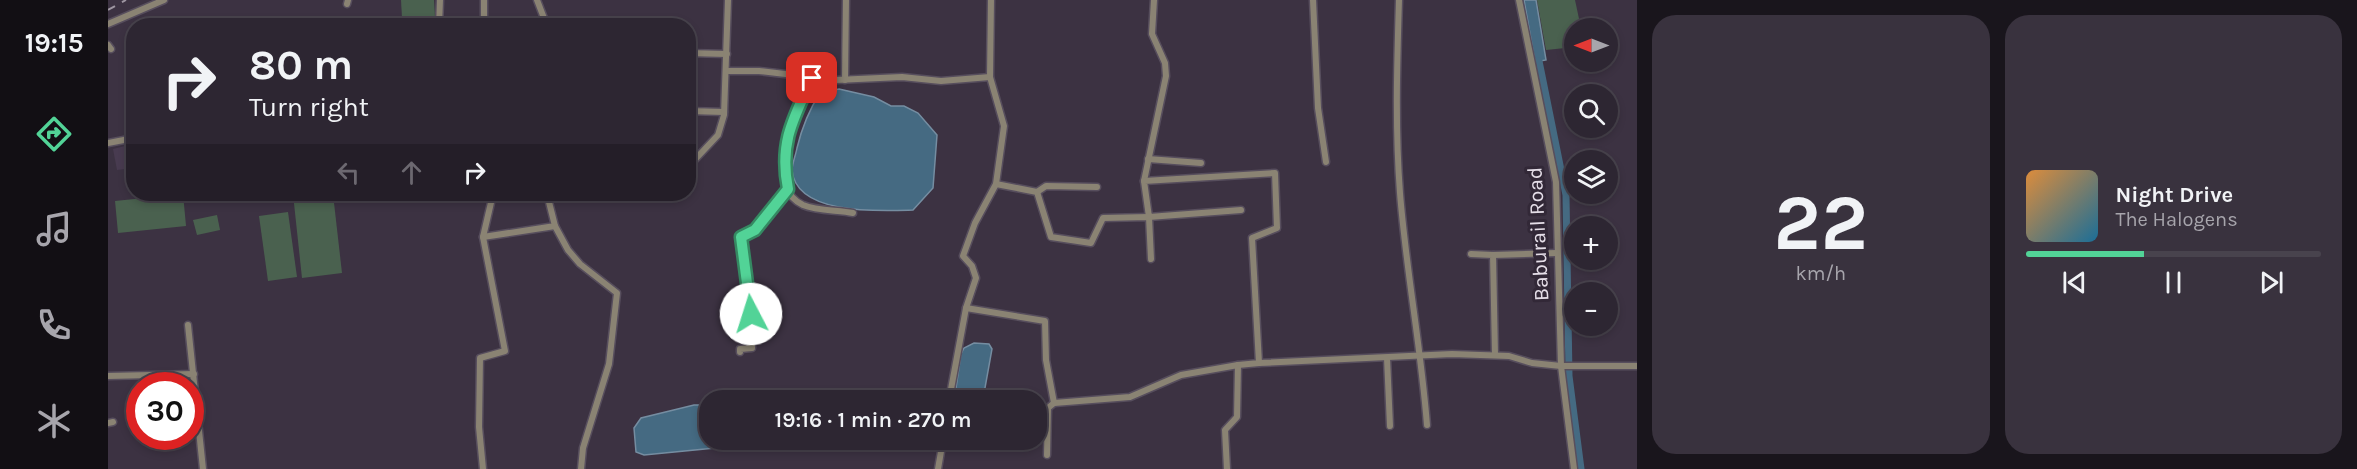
<!DOCTYPE html>
<meta charset="utf-8">
<style>
:root{--surface:#2d2632;--page:#39323e;--text:#f1f3f6;--muted:#a7a5ac;--line:#48434d;--accent:#52d397}
body{margin:0;font-family:Karla,sans-serif;background:var(--page);color:var(--text);height:100vh;display:flex;flex-direction:column;font-size:22px;white-space:nowrap}
*{box-sizing:border-box;margin:0}
p{font-size:20px;color:var(--muted)}
.icon{flex:none;width:33px;height:33px;fill:none;stroke:currentColor;stroke-width:2;stroke-linecap:round;stroke-linejoin:round}
.map{position:relative;flex:1;overflow:hidden}
.side{display:flex;flex-direction:column;gap:15px;padding:15px;background:#19151c;width:720px}
.side>*{flex:none}
.hud{position:absolute;left:18px;top:18px;width:570px;height:183px;border-radius:24px;box-shadow:0 3px 9px #0003,0 0 0 2px var(--line);background:#2d2632;color:var(--text);overflow:hidden}
.needle{width:39px;rotate:270deg}
.buttons{position:absolute;left:1456px;top:18px;display:grid;gap:12px}
.buttons a{display:grid;place-items:center;width:54px;height:54px;border-radius:50%;background:var(--surface);box-shadow:0 3px 9px #0003,0 0 0 2px var(--line);font-size:30px}
.speed{position:absolute;left:18px;top:372px;display:flex;gap:12px;font-size:30px;font-weight:700;text-align:center}
.speed>*{display:grid;place-content:center;width:78px;height:78px;border-radius:50%;background:var(--surface);box-shadow:0 3px 9px #0003,0 0 0 2px var(--line);line-height:1}
.speed .limit{border:9px solid #d22;background:#fff;color:#111}
.pin{position:absolute;display:grid;place-items:center;width:51px;height:51px;color:#fff;margin:-26px;border-radius:12px;box-shadow:0 3px 9px #0006}
.me{position:absolute;width:66px;margin:-33px;rotate:355deg;stroke-linejoin:round;filter:drop-shadow(0 0 4px #0008)}
.turn{display:flex;align-items:center;gap:21px;height:126px;padding:0 24px;font-size:27px}
.turn .icon{width:78px;height:78px;stroke-width:2.5}
.turn b{display:block;font-size:42px;line-height:51px}
.lanes{display:flex;align-items:center;height:57px;padding:0 24px;background:#0003;justify-content:center;gap:30px;direction:ltr}
.lanes .off{opacity:.35}
.side .card{flex:1;display:flex;flex-direction:column;justify-content:center;gap:9px;min-width:0;padding:0 21px;border-radius:24px;background:var(--page)}
.side .dial{align-items:center;gap:0}
.dial b{font-size:78px;line-height:1}
.song{display:flex;align-items:center;gap:18px}
.cover{width:72px;height:72px;border-radius:9px;background:linear-gradient(135deg,hsl(30 70% 55%),hsl(200 70% 35%))}
.played{height:6px;border-radius:3px;background:linear-gradient(90deg,var(--accent) 40%,var(--line) 40%)}
.keys{display:flex;justify-content:space-around;direction:ltr}
.side .tiles{flex:1;display:grid;gap:15px;grid-template-columns:repeat(2,1fr)}
.trip{position:absolute;left:591px;top:390px;width:348px;height:60px;border-radius:24px;background:var(--surface);box-shadow:0 3px 9px #0003,0 0 0 2px var(--line);font-weight:600;line-height:60px;text-align:center}
main{display:flex;flex:1;min-height:0}
.tab-bar{display:flex;flex-direction:column;width:108px;justify-content:space-around;align-items:center;background:#120f14;color:var(--muted)}
.tab-bar .icon{width:42px;height:42px}
.tab-bar .current{color:var(--accent)}
.tab-bar b{font-size:27px;color:var(--text)}
.map>svg:first-child{display:block}
</style>
<main>
<nav class="tab-bar">
<b>19:15</b>
<svg class="icon current" aria-label="directions" viewBox="0 0 24 24"><path d="M12 3l9 9-9 9-9-9zM9 14v-3h6M13 9l2 2-2 2"/></svg>
<svg class="icon" aria-label="music" viewBox="0 0 24 24"><path d="M9 18V5l10-2v13"/><circle cx="6" cy="18" r="3"/><circle cx="16" cy="16" r="3"/></svg>
<svg class="icon" aria-label="phone" viewBox="0 0 24 24"><path d="M5 4h4l2 5-3 2q2 4 5 5l2-3 5 2v4C11 20 4 13 5 4z"/></svg>
<svg class="icon" aria-label="climate" viewBox="0 0 24 24"><path d="M12 3v18M4 7l16 10M4 17L20 7"/></svg>
</nav>
<div class="map">
<svg width="1529" height="469" viewBox="0 0 1529 469">
<rect width="100%" height="100%" fill="#3c3242"/>
<path fill="#483b50" d="M25 144V168L9 170 5 149Z"/>
<g fill="#4a614f">
<path d="M293 0H326L327 16 294 18Z"/>
<path d="M1429 0H1467L1473 28H1467V47L1438 50Z"/>
<path d="M75 194 78 226 10 233 7 201Z"/>
<path d="M185 194H225L234 273 194 278Z"/>
<path d="M180 212 189 277 160 281 151 216Z"/>
<path d="M109 215 112 230 89 235 85 220Z"/>
</g>
<g fill="#456a82" stroke="#758da1" stroke-width="1.5">
<path d="M1416 0H1428L1438 60 1427 62Z"/>
<path d="M731 89 766 97 783 106H796L810 113 829 135 825 188 805 210C773 211 688 216 684 170 684 164 688 154 689 148 694 127 701 110 712 93Z"/>
<path d="M866 343 881 344 884 349 875 399 860 400 850 397 848 388 853 354 856 348Z"/>
<path d="M586 405H598L601 410 602 440H610L607 448 536 455 528 452 526 428 533 418Z"/>
</g>
<g fill="none" stroke-linecap="round" stroke-linejoin="round">
<path stroke="#456a82" stroke-width="7" d="M1431 61 1458 195 1461 376 1473 469"/>
<g stroke="#574e5d" stroke-width="9">
<g id="street">
<path d="M376 0V26"/>
<path d="M429 0 439 26"/>
<path d="M1205 0 1210 108 1218 162"/>
<path d="M1291 0C1289 64 1287 128 1292 193 1298 270 1313 347 1319 425"/>
<path d="M1411 0 1448 182 1453 366 1466 469"/>
<path d="M239 4 240 0"/>
<path d="M0 24 56 0"/>
<path d="M331 26 332 0"/>
<path d="M0 45 3 49"/>
<path d="M580 53 619 54"/>
<path d="M618 71H651L728 80 794 77 833 81 882 77"/>
<path d="M704 78C691 106 652 185 695 205 709 211 730 210 745 213"/>
<path d="M737 80 738 0"/>
<path d="M580 111 616 112"/>
<path d="M0 143 26 138"/>
<path d="M1040 159 1093 163"/>
<path d="M580 167 610 135 616 115 620 0"/>
<path d="M1036 181 1058 76 1057 63 1044 34 1046 0"/>
<path d="M888 184 929 192 943 237 983 243 995 218 1041 217 1043 259"/>
<path d="M929 192 938 186 989 187"/>
<path d="M447 226 460 250 472 264 509 293 501 364 475 448 473 469"/>
<path d="M375 237 447 226 439 194"/>
<path d="M1363 254 1385 255 1387 355"/>
<path d="M1385 255 1448 253"/>
<path d="M858 308 937 321 938 360 946 403"/>
<path d="M80 325 95 469"/>
<path d="M632 352V349L644 348 640 278 633 237 647 230 680 189"/>
<path d="M1279 358 1282 426"/>
<path d="M1151 363 1344 354 1401 356 1424 363 1453 366H1529"/>
<path d="M1130 365 1151 363 1144 238 1169 228 1167 173 1036 181 1041 217 1133 210"/>
<path d="M0 376 86 374"/>
<path d="M841 400 858 308 868 278 864 266 855 256 867 223 888 184 896 126 882 77 883 0"/>
<path d="M928 410 940 408 946 403 1022 397 1073 375 1130 365 1129 417 1117 430 1119 469"/>
<path d="M0 423 5 422"/>
<path d="M939 455 940 408"/>
<path d="M375 469 371 427 372 358 397 351 375 237 385 194"/>
<path d="M830 469 835 440"/>
</g>
</g>
<use href="#street" stroke="#8a8373" stroke-width="6"/>
<path stroke="#9e96a2" stroke-width="2" stroke-dasharray="8 8" stroke-linecap="butt" d="M0 10 18 0"/>
</g>
<g fill="none" stroke-linecap="round" stroke-linejoin="round">
<g stroke="#358962" stroke-width="15">
<path id="route" d="M643 314 633 237 647 230 680 189C671 143 685 119 704 78"/>
</g>
<use href="#route" stroke="#52d397" stroke-width="10"/>
</g>
<g text-anchor="middle" dominant-baseline="central" stroke-width="6" stroke-linejoin="round" paint-order="stroke">
<g font-size="21" fill="#e5dee8" stroke="#322837">
<text transform="translate(1430 234) rotate(-93)">Baburail Road</text>
</g>
</g>
</svg>
<div class="buttons">
<a><svg class="needle" viewBox="-14 -14 28 28"><path d="M0-13l5 13h-10z" fill="#e53935"/><path d="M0 13l5-13h-10z" fill="#a7a5ac"/></svg></a>
<a><svg class="icon" aria-label="search" viewBox="0 0 24 24"><circle cx="10" cy="10" r="6"/><path d="M15 15l6 6"/></svg></a>
<a><svg class="icon" aria-label="layers" viewBox="0 0 24 24"><path d="M12 4l9 5-9 5-9-5zM3 14l9 5 9-5"/></svg></a>
<a>+</a>
<a>−</a>
</div>
<div class="speed"><div class="limit">30</div></div>
<div class="pin" style="left:704px;top:78px;background:#d93025"><svg class="icon" aria-label="arrive" viewBox="0 0 24 24"><path d="M6 21V4h12l-3 4 3 4H6"/></svg></div>
<svg class="me" style="left:643px;top:314px" viewBox="-20 -20 40 40"><circle r="19" fill="#fff"/><path d="M0-13L10 11 0 6-10 11z" fill="#52d397"/></svg>
<div class="trip">19:16 · 1 min · 270 m</div>
<div class="hud">
<div class="turn"><svg class="icon" aria-label="right" viewBox="0 0 24 24"><path d="M7 20v-9h11M14 6l5 5-5 5"/></svg><div><b>80 m</b>Turn right</div></div>
<div class="lanes"><svg class="icon off" aria-label="left" viewBox="0 0 24 24"><path d="M17 20v-9H6M10 6l-5 5 5 5"/></svg><svg class="icon off" aria-label="ahead" viewBox="0 0 24 24"><path d="M12 20V5M6 11l6-6 6 6"/></svg><svg class="icon" aria-label="right" viewBox="0 0 24 24"><path d="M7 20v-9h11M14 6l5 5-5 5"/></svg></div>
</div>
</div>
<section class="side">
<div class="tiles">
<div class="card dial"><b>22</b><p>km/h</p></div>
<div class="card">
<div class="song"><i class="cover"></i><div><b>Night Drive</b><p>The Halogens</p></div></div>
<div class="played"></div>
<div class="keys"><svg class="icon" aria-label="previous" viewBox="0 0 24 24"><path d="M18 5L8 12l10 7zM5 5v14"/></svg><svg class="icon" aria-label="pause" viewBox="0 0 24 24"><path d="M8 5v14M16 5v14"/></svg><svg class="icon" aria-label="next" viewBox="0 0 24 24"><path d="M6 5l10 7-10 7zM19 5v14"/></svg></div>
</div>
</div>
</section>
</main>
